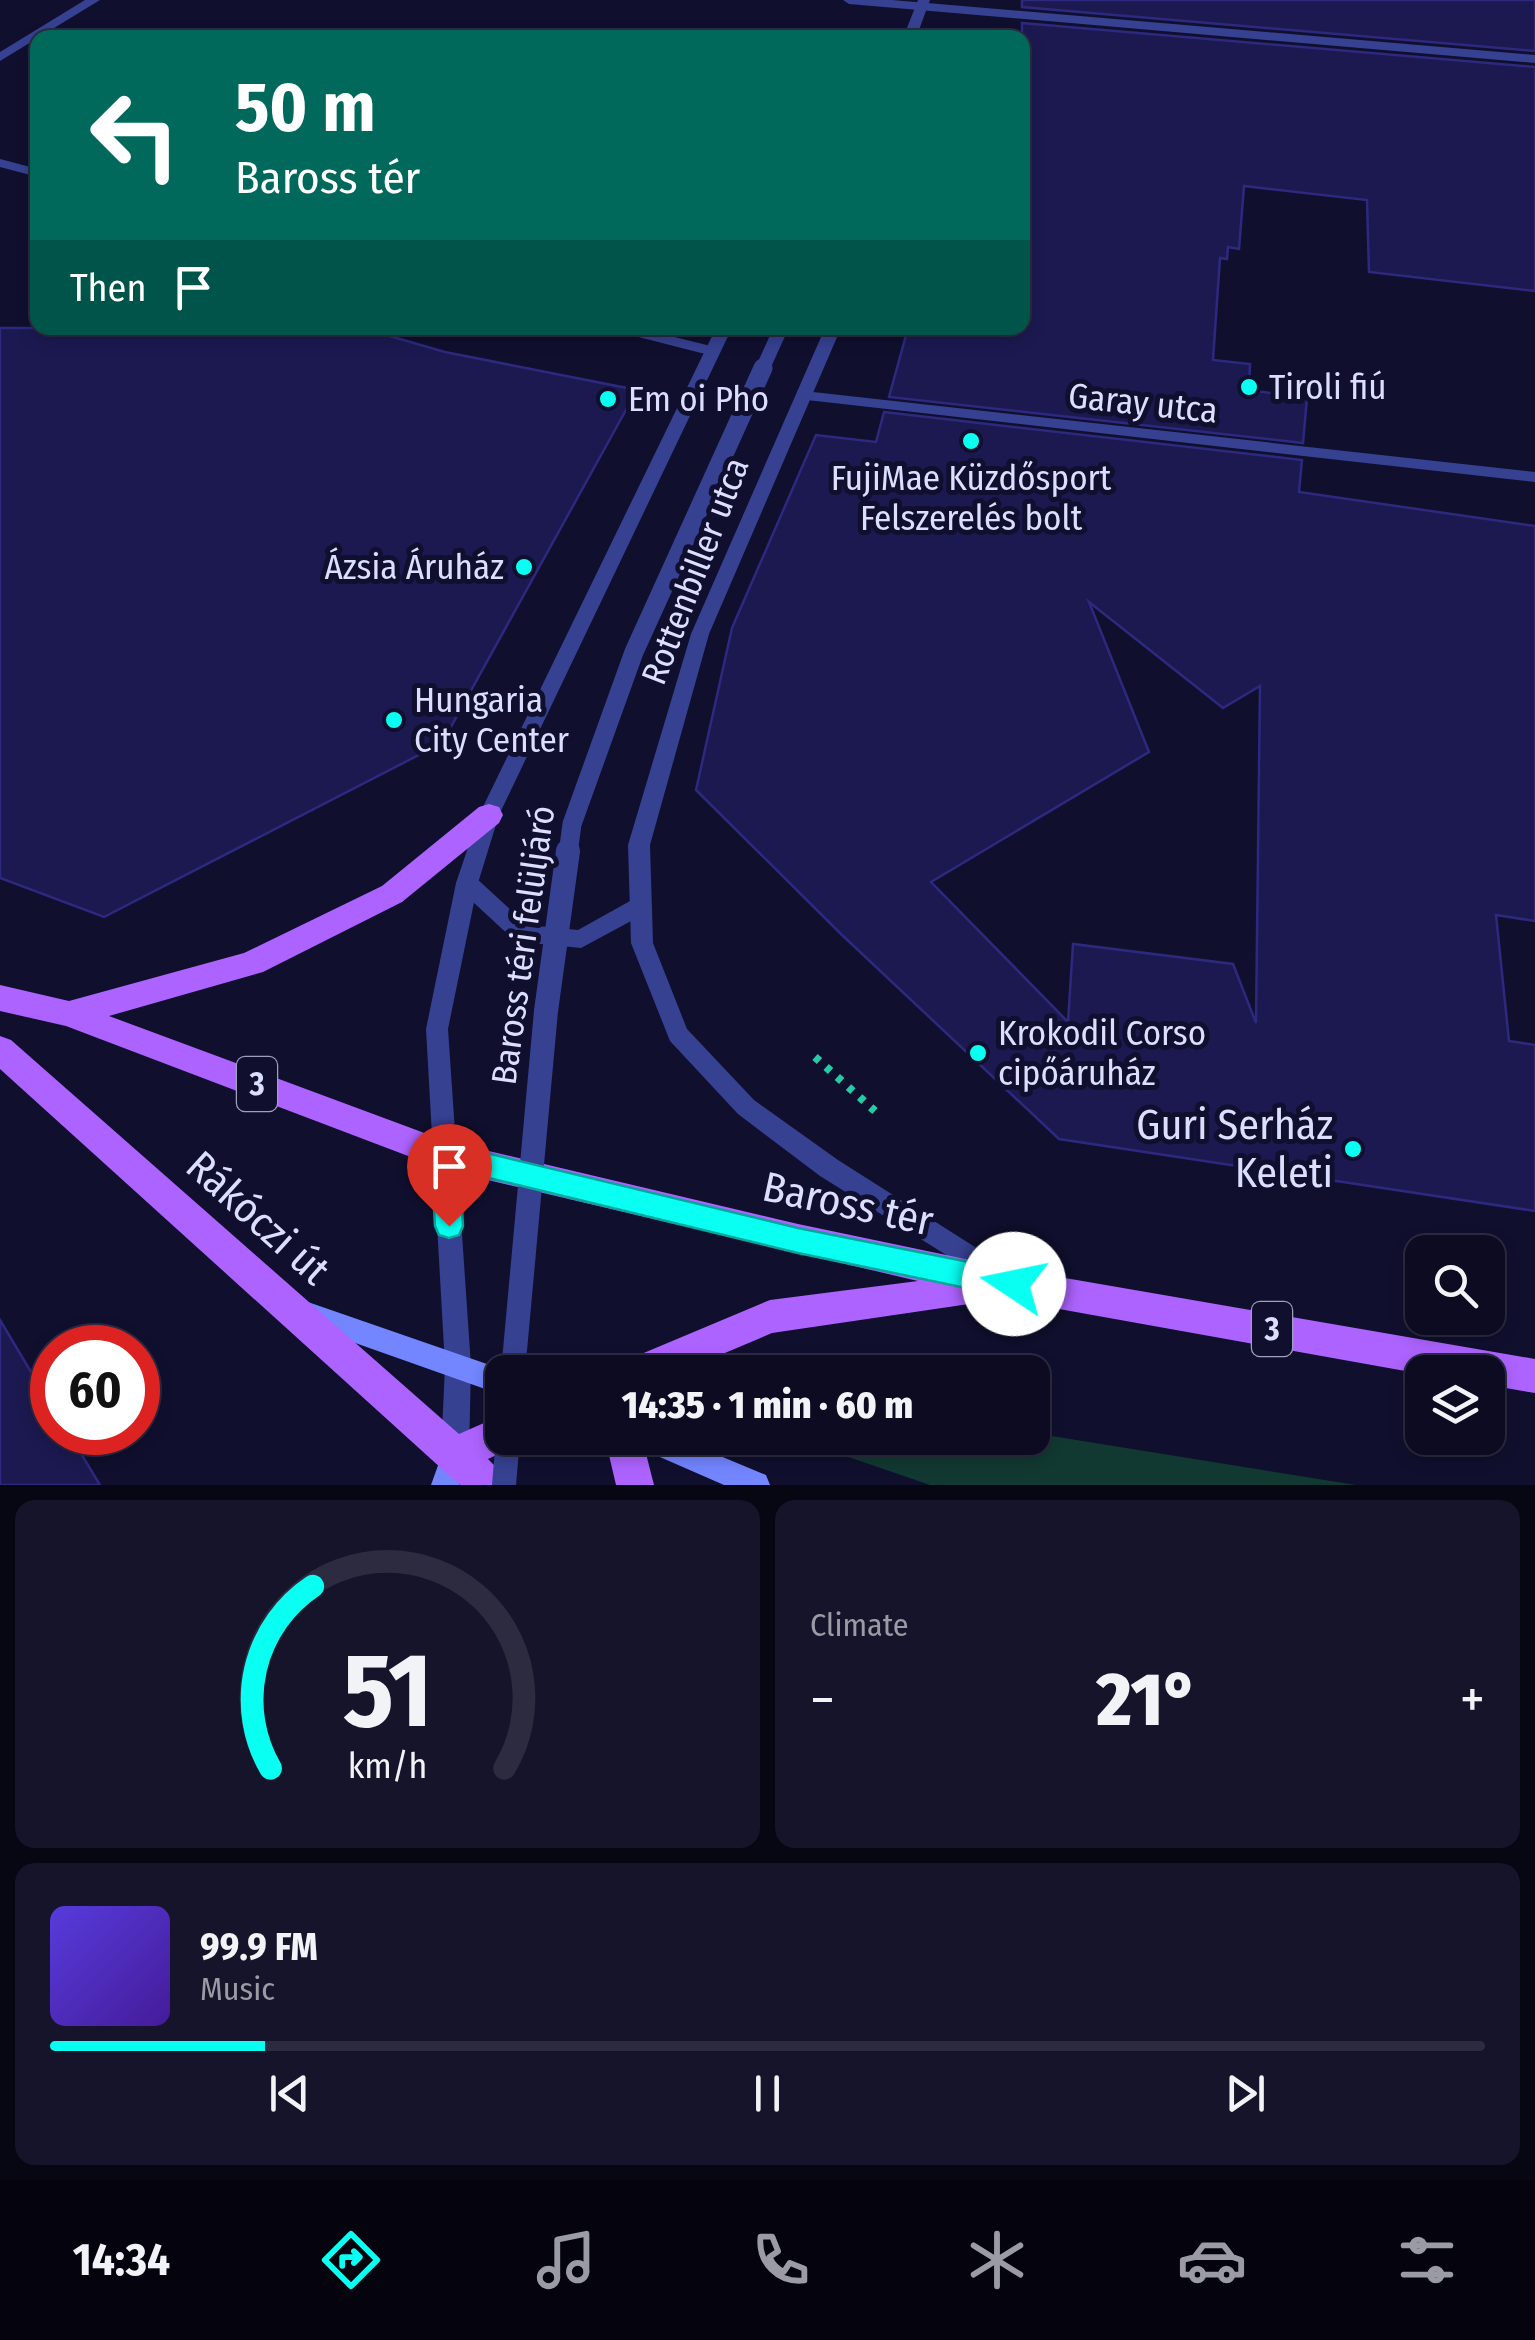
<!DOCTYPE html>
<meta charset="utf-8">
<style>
:root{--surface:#0c0b22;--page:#15142a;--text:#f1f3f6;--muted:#9a9ba5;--line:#2c2b40;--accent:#08fff2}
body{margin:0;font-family:"Fira Sans Condensed",sans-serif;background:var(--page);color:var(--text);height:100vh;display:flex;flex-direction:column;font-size:38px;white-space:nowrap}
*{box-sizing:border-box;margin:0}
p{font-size:32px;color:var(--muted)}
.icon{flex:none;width:55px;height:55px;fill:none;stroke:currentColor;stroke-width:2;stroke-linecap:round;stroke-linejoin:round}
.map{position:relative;height:1485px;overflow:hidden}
.details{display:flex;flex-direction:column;gap:15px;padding:15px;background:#070613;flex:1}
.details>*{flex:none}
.hud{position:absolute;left:30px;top:30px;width:1000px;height:305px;border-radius:20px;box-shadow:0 5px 15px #0003,0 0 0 2px var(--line);background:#00695c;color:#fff;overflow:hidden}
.controls{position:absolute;left:1405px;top:1235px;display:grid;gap:20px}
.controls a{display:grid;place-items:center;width:100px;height:100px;border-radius:20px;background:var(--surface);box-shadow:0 5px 15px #0003,0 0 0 2px var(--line);font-size:50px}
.speed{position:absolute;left:30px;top:1325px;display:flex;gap:20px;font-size:50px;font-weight:700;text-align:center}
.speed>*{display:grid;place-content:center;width:130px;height:130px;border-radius:50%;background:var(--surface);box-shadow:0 5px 15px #0003,0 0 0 2px var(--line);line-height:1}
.speed .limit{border:15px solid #d22;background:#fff;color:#111}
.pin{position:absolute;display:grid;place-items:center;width:85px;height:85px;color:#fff;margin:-102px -42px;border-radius:50% 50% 50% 0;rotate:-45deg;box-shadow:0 0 10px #0007}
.pin .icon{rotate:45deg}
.me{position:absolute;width:110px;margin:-55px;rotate:281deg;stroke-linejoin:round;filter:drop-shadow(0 0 8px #0008)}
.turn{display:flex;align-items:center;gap:35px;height:210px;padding:0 40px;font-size:45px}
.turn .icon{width:130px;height:130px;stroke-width:2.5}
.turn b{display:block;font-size:70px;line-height:85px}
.then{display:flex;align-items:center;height:95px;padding:0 40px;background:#0003;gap:20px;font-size:38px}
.big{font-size:75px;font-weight:800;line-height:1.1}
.details .card{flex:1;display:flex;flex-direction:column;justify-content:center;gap:15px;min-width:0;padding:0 35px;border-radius:20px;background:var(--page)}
.details .dial{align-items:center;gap:0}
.dial svg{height:260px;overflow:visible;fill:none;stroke:var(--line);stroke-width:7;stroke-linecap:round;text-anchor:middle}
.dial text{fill:var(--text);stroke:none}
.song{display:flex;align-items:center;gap:30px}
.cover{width:120px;height:120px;border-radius:15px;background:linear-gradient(135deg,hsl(250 70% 55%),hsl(260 70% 35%))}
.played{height:10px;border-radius:5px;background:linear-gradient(90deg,var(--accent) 15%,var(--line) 15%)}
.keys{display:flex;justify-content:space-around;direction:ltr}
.heat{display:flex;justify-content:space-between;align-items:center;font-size:55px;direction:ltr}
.details .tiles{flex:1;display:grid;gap:15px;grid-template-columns:1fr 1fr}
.card:last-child{grid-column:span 2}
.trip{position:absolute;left:485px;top:1355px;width:565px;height:100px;border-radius:20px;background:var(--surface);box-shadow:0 5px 15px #0003,0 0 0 2px var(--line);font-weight:800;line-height:100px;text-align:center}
.tab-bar{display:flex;height:160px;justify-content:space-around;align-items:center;background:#05040e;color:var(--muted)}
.tab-bar .icon{width:70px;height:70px}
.tab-bar .current{color:var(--accent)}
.tab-bar b{font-size:45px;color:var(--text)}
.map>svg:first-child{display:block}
</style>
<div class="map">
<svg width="1535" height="1485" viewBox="0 0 1535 1485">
<rect width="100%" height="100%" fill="#100f2e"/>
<path fill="#113931" d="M1033 1433 1356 1485H930L828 1450 836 1438H1032Z"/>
<g fill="#1c1951" stroke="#2d297f" stroke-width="2.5" fill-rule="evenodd">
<path d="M1022 0H1535V51L1022 7Z"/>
<path d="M1022 23 1535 67V291L1369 272 1367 200 1244 186 1239 249 1228 247 1227 259 1220 258 1213 360 1250 364 1249 390 1307 398 1303 443 889 397 908 328H1022Z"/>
<path d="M0 328H362L445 352 637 390 442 743 104 917 0 878Z"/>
<path d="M884 412 1302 460 1299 492 1535 526V921L1496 915 1509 1041 1535 1045V1211L1059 1139 842 935 696 790 732 628 816 435 876 442ZM1089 602 1223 708 1260 686 1256 1023 1233 964 1073 944 1068 1022 931 882 1149 752Z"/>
<path d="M0 1320 52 1407V1432H68L100 1485H0Z"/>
</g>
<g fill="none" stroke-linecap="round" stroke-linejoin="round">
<path stroke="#25caa7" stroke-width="8" stroke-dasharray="6 9" stroke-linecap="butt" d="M815 1057 875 1111"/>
<path fill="#364191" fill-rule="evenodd" d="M467 875 475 877 527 925 578 930 630 901H646L649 907 646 913 581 948 521 942 513 939 459 889 456 883 459 877Z"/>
<g fill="#364191" fill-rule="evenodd">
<path d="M85 0H100L0 61V52Z"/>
<path d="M843 0H892L1535 55V63L849 4Z"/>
<path d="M0 159 38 169V177L0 167Z"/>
<path d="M613 328H638L719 348 721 351 713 356 615 331Z"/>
<path d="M804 391 1535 472V482L798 399 796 396Z"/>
</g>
<g fill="#364191" fill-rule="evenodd">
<path d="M918 0H930L916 38H903Z"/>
<path d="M716 328H732L499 815 478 883 448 1029 471 1366 469 1454 465 1464 455 1467 445 1464 441 1454 445 1366 426 1029 456 883 479 815Z"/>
<path d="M825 328H841L709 634 650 845 653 943 687 1029 754 1100 838 1160 1008 1268 1012 1276 1008 1284 999 1288 820 1176 738 1114 670 1041 631 943 628 845 691 634Z"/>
</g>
<g fill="#7385ff" fill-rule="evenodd">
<path d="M305 1301 510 1372H502V1395L296 1322 292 1313 296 1304Z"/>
<path d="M633 1438H677L766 1475 770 1485H724L637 1447Z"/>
<path d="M455 1443 465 1446 469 1456 459 1485H431L445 1446Z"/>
</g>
<g fill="#ad63ff" fill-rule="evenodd">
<path d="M489 804 499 807 503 815 499 823 402 902 263 972 109 1016 446 1141 798 1224 1013 1269 1535 1359V1393L1488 1385V1372L1422 1374 1003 1299 772 1333 680 1372H622L627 1360 770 1300 918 1281 445 1170 66 1026 0 1011V985L69 1001 244 953 382 886 479 807Z"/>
<path d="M0 1036 11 1040 459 1434 502 1415V1438H519L515 1446 488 1459 501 1472 507 1485H460L442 1469 0 1069Z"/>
<path d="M605 1438H642L654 1485H616Z"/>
</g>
<path stroke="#364191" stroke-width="14" d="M762 370 781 328"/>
<path stroke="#364191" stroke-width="19" d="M568 854 572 824 634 652 763 368"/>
<g stroke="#364191" stroke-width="24">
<path d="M513 1372 546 1011 568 851"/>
<path d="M504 1485 508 1438"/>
</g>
</g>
<path fill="#08fff2" stroke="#05a69d" stroke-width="2.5" d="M445 1143 798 1228 1014 1271 1024 1275 1028 1284 1024 1294 1014 1298 798 1253 460 1171 463 1226 459 1235 449 1238 439 1235 435 1226 431 1156 435 1147Z"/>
<g fill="#08fff2" stroke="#100f2e" stroke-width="4">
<circle cx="1249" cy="387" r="10"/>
<circle cx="608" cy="399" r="10"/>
<circle cx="971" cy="441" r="10"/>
<circle cx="524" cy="567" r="10"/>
<circle cx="394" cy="720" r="10"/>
<circle cx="978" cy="1053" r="10"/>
<circle cx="1353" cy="1149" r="10"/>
</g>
<g text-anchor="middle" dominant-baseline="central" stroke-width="10" stroke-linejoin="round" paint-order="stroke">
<g fill="#100f2e" stroke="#9fa0c0" stroke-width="2.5">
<rect x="237" y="1057" width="40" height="54" rx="8"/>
<rect x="1252" y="1302" width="40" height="54" rx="8"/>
</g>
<g font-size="32" font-weight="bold" fill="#dcdeff">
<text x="257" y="1084">3</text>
<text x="1272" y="1329">3</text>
</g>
<g font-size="35" fill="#dcdeff" stroke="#100f2e" text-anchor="start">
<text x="1269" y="387">Tiroli fiú</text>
<text x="628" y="399">Em oi Pho</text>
<text x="971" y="478" text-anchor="middle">FujiMae Küzdősport<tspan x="971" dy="40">Felszerelés bolt</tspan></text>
<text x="504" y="567" text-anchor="end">Ázsia Áruház</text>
<text x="414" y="700">Hungaria<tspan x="414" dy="40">City Center</tspan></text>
<text x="998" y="1033">Krokodil Corso<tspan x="998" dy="40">cipőáruház</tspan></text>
</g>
<g font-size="35" fill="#dcdeff" stroke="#100f2e">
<text transform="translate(1143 403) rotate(6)">Garay utca</text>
<text transform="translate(695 571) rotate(-69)">Rottenbiller utca</text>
<text transform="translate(523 945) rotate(-82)">Baross téri felüljáró</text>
</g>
<g font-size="42" fill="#dcdeff" stroke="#100f2e" text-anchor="end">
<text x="1333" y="1125">Guri Serház<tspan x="1333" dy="48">Keleti</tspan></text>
</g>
<g font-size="42" fill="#dcdeff" stroke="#100f2e">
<text transform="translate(848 1204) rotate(12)">Baross tér</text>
<text transform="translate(258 1218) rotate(42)">Rákóczi út</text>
</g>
</g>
</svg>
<div class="controls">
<a><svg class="icon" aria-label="search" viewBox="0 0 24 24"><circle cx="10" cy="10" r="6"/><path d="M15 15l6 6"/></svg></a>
<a><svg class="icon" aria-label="layers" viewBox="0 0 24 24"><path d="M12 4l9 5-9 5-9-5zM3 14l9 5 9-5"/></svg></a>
</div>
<div class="speed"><div class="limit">60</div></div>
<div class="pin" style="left:449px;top:1226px;background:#d93025"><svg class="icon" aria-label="arrive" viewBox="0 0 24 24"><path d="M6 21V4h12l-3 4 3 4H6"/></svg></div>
<svg class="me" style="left:1014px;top:1284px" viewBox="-20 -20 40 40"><circle r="19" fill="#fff"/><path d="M0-13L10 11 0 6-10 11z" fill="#08fff2"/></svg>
<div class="trip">14:35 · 1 min · 60 m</div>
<div class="hud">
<div class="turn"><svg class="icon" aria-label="left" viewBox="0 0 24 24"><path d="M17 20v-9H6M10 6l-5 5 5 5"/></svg><div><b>50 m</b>Baross tér</div></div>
<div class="then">Then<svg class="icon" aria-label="arrive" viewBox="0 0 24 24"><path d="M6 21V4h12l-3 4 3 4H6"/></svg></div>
</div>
</div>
<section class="details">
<div class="tiles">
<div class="card dial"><svg viewBox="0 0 100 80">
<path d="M14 69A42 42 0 1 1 86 69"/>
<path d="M14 69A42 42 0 0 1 27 13" stroke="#08fff2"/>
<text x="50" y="56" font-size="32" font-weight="700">51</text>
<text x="50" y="72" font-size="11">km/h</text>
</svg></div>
<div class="card"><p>Climate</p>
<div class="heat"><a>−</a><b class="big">21°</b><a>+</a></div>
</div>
<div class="card">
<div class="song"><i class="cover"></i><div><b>99.9 FM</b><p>Music</p></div></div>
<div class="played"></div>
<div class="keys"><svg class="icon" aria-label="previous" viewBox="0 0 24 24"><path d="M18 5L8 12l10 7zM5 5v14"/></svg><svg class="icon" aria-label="pause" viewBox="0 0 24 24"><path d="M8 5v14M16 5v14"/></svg><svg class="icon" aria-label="next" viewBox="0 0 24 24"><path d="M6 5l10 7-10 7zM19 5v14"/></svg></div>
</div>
</div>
</section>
<nav class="tab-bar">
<b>14:34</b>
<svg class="icon current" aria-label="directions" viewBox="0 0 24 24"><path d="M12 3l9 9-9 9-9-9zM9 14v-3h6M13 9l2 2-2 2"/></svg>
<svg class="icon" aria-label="music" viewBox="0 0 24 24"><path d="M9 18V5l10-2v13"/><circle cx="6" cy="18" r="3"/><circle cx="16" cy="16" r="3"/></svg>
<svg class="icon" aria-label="phone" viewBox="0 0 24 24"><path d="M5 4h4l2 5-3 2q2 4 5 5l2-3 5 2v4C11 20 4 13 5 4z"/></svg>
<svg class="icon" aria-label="climate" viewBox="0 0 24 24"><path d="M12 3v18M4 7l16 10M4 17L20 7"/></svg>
<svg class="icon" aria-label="car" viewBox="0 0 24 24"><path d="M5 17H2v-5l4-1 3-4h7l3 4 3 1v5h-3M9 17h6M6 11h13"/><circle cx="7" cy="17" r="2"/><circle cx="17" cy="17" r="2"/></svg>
<svg class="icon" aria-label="filters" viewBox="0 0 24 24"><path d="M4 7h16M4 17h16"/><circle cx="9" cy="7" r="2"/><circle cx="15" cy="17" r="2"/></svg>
</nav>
